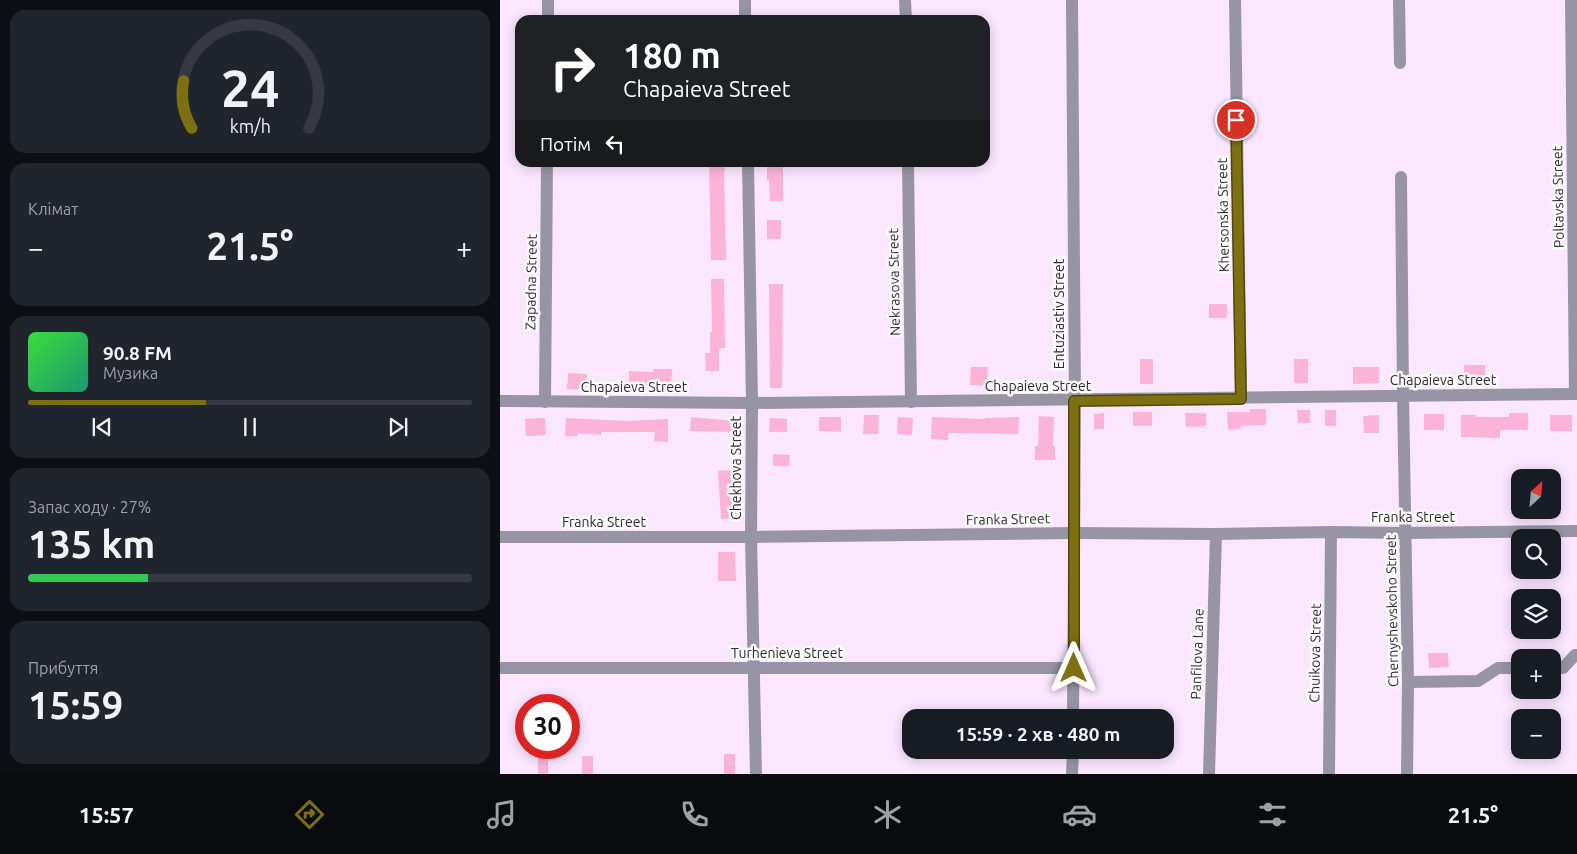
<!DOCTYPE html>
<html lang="uk">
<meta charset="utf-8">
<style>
:root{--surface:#171b24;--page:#20242c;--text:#f1f3f6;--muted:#9ea1a6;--line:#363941;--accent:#7d7010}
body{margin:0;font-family:Ubuntu,sans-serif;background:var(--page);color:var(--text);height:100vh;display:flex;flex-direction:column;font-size:19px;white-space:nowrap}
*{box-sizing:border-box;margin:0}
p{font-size:16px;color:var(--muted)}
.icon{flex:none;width:28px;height:28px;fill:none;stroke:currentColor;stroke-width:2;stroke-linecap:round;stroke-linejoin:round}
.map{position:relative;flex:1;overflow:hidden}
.panel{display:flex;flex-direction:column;gap:10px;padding:10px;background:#0d0f14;width:500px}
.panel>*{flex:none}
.banner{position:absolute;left:15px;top:15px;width:475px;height:152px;border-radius:15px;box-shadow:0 2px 12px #0003;background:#202124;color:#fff;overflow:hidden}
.needle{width:32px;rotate:26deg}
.controls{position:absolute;left:1011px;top:469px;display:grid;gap:10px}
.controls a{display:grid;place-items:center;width:50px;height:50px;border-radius:10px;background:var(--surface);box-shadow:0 2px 12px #0003;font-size:25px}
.speed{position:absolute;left:15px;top:694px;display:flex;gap:10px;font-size:25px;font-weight:700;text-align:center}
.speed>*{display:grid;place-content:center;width:65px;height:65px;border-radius:50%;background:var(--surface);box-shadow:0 2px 12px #0003;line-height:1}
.speed .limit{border:8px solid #d22;background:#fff;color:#111}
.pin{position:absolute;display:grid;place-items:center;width:42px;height:42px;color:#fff;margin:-21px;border:2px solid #fff;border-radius:50%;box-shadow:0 1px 5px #0007}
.me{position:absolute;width:55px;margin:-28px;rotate:0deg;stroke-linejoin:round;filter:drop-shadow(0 0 4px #0008)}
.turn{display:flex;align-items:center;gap:18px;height:105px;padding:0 25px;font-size:22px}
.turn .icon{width:65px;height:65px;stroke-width:2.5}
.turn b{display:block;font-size:35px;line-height:42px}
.then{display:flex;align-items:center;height:48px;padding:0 25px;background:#0003;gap:10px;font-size:19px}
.big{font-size:38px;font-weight:600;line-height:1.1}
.panel .tile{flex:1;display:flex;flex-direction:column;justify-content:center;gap:8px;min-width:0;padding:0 18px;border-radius:15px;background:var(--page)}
.panel .dial{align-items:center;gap:0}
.dial svg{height:130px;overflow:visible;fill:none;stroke:var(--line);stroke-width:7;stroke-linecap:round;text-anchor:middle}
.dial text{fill:var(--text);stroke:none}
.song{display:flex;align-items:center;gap:15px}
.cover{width:60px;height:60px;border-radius:8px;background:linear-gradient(135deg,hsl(120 70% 55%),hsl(160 70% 35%))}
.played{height:5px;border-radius:2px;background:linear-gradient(90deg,var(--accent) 40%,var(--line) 40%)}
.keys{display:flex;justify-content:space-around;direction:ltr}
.heat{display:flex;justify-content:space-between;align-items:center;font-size:28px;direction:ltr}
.charge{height:8px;border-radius:4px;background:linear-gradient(90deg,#34c759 27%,var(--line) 0)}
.trip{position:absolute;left:402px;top:709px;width:272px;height:50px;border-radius:15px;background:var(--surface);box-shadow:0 2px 12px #0003;font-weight:600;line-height:50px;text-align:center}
.menu{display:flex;height:80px;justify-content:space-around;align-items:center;background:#090b0e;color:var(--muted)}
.menu .icon{width:35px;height:35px}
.menu .current{color:var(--accent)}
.menu b{font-size:22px;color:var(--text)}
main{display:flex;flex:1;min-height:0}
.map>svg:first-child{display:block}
</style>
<main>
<section class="panel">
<div class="tile dial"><svg viewBox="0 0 100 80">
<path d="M14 69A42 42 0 1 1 86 69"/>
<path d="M14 69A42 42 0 0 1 9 40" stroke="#7d7010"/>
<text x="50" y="56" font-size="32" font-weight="700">24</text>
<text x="50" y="72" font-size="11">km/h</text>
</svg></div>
<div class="tile"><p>Клімат</p>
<div class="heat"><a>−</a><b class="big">21.5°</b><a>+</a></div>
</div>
<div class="tile">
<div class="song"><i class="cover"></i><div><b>90.8 FM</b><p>Музика</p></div></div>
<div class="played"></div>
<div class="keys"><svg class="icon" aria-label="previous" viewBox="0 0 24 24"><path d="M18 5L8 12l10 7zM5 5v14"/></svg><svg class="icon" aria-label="pause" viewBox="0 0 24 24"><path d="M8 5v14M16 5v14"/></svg><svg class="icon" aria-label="next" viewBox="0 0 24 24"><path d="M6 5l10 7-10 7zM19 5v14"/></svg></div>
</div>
<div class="tile"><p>Запас ходу · 27%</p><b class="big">135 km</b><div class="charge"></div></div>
<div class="tile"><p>Прибуття</p><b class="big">15:59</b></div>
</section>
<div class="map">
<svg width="1077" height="774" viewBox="0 0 1077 774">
<rect width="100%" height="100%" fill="#fae7ff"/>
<g fill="#fcb3d8">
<path d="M209 162H225V171H224L226 260H211Z"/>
<path d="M267 166H283V201H270L269 180H267Z"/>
<rect x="267" y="220" width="14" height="19"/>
<path d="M211 279H224L225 348H219V371H206L205 353H210V332H212Z"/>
<path d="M269 284H283L282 388H270Z"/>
<rect x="709" y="304" width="18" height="14"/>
<rect x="640" y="359" width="13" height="25"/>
<rect x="794" y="359" width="14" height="24"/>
<rect x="964" y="365" width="21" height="14"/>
<path d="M471 367H488L487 386 470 385Z"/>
<path d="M853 367H879V383L853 384Z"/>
<path d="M153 369H172L171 389H129V371L153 372Z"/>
<path d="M68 373 87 374 86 389H67Z"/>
<path d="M750 409H766V425L741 426V429L728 430 727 412H750Z"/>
<path d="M797 410H810V423H798Z"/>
<rect x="825" y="410" width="11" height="16"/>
<rect x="633" y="412" width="19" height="14"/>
<path d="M604 413V429H594V414Z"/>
<path d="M685 413H706V426L686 427Z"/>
<path d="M1009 413H1028V430H1000V438L961 437V415H976V417H1009Z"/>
<rect x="924" y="414" width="20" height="16"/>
<path d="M364 415H379L378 434H363Z"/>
<path d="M879 415V433H864L863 416Z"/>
<rect x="1050" y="415" width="22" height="16"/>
<path d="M539 416 554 417 553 446H555V460H535V446H538Z"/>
<path d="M191 417 236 421V432L190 431Z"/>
<path d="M319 417H341V432L319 431Z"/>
<path d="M398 417 413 418 412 435 397 434Z"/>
<path d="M432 417 484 419 485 418 519 417 518 434 448 433V440L431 439Z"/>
<path d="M45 418 46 435 26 436 25 419Z"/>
<path d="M66 418 127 421 168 419V442L154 441 155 432H101V435L78 433V436H65Z"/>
<path d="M270 418 287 419V432H269Z"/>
<path d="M273 454 290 455 289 466H273Z"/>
<path d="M234 470 236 518 221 519 218 471Z"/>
<path d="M218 552H235L236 581H218Z"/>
<path d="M928 653H948L949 667 929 668Z"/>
<rect x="224" y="754" width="11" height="20"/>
<rect x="38" y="756" width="10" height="18"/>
<rect x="82" y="756" width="11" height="18"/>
</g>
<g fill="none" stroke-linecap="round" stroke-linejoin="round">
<g stroke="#9795a3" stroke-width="12">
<path d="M245 0V20"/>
<path d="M405 0 406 20"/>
<path d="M572 0 575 401 573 718"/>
<path d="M735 0 741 399"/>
<path d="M899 0 900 63"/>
<path d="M1071 0 1075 394"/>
<path d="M48 20V0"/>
<path d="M248 162 252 403 251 537 256 774"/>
<path d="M408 162 411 402"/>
<path d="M901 177 903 395 908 682 907 774"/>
<path d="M0 401 252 403 1077 394"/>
<path d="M45 402 47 162"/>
<path d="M0 537H251L574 533 716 534 831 532 906 533 1077 531"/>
<path d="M0 668H574"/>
<path d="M1052 668H1063L1075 655H1077"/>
<path d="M908 682 978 681 998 668H1020"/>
<path d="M572 774 573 750"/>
<path d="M709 774 716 534"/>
<path d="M829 774 831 532"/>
</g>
</g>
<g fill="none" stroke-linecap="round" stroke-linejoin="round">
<g stroke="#51490a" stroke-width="12">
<path id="route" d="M574 668V401L741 399 736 120"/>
</g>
<use href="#route" stroke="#7d7010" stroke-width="9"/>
</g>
<g text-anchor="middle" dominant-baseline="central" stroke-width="5" stroke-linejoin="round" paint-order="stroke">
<g font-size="14" fill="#302732" stroke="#fcfcfc">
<text transform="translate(1058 197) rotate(-91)">Poltavska Street</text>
<text transform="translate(723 215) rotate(-91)">Khersonska Street</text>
<text transform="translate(31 282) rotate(-89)">Zapadna Street</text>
<text transform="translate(394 282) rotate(-91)">Nekrasova Street</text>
<text transform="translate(559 314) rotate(-90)">Entuziastiv Street</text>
<text x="943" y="380">Chapaieva Street</text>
<text x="538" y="386">Chapaieva Street</text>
<text x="134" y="387">Chapaieva Street</text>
<text transform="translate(236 468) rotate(-90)">Chekhova Street</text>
<text x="913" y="517">Franka Street</text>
<text transform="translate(508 519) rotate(-1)">Franka Street</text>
<text x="104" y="522">Franka Street</text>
<text transform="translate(892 611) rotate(-91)">Chernyshevskoho Street</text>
<text x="287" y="653">Turhenieva Street</text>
<text transform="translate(815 653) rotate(-89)">Chuikova Street</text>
<text transform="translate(697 654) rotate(-88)">Panfilova Lane</text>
</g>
</g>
</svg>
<div class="controls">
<a><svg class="needle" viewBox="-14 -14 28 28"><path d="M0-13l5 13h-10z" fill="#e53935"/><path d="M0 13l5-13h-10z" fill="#9ea1a6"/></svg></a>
<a><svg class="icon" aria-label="search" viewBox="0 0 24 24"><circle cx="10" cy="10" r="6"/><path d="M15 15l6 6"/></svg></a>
<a><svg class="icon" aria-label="layers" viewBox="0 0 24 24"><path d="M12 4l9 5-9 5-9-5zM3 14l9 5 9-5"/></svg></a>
<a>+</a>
<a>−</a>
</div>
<div class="speed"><div class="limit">30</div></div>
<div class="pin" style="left:736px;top:120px;background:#d93025"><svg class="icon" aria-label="arrive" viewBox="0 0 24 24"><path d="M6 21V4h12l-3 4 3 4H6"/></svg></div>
<svg class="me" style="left:574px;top:668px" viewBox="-20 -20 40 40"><path d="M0-17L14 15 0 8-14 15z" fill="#7d7010" stroke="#fff" stroke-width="4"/></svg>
<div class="trip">15:59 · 2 хв · 480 m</div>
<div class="banner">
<div class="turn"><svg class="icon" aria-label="right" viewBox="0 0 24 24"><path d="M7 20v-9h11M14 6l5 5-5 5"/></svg><div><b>180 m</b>Chapaieva Street</div></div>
<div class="then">Потім<svg class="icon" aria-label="left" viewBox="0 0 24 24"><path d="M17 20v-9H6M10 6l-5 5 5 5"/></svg></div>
</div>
</div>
</main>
<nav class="menu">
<b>15:57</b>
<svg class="icon current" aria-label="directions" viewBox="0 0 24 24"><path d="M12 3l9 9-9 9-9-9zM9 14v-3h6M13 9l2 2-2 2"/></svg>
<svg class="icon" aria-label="music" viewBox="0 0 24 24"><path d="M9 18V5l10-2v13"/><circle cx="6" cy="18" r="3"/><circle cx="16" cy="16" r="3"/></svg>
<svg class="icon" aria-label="phone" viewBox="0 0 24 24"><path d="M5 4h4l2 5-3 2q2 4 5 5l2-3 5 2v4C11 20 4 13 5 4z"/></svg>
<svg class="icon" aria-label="climate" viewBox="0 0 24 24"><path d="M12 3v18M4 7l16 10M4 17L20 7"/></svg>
<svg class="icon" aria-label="car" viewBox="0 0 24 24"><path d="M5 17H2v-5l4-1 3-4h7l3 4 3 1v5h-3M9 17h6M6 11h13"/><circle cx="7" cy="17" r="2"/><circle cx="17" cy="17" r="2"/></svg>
<svg class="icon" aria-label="filters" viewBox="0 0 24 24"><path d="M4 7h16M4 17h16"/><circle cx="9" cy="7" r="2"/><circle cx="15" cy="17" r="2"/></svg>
<b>21.5°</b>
</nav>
